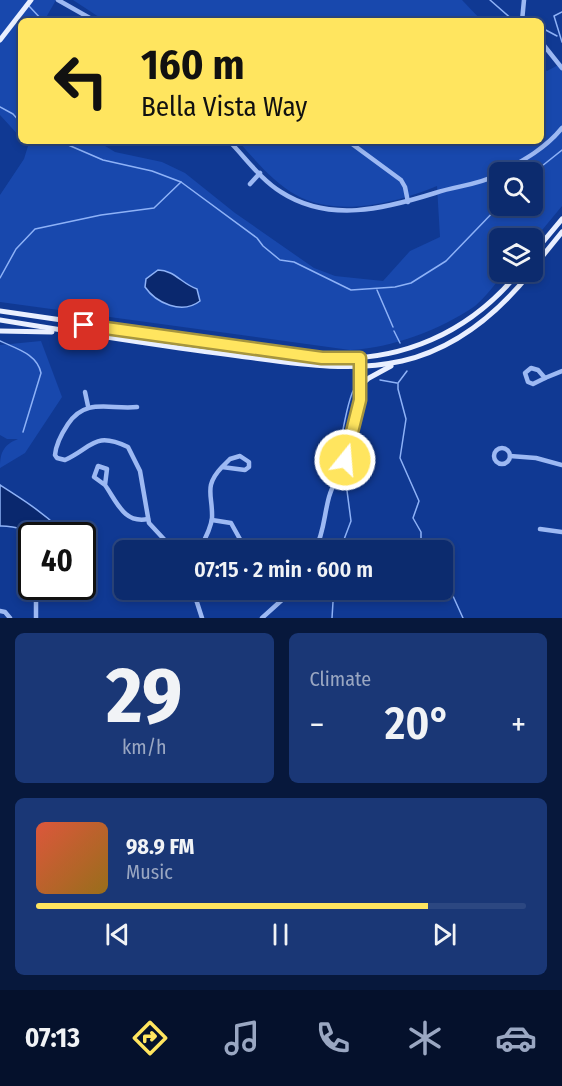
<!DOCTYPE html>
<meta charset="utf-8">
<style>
:root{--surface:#0c2b6e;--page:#1a3776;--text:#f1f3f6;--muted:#9aa7c2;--line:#2c4781;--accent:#ffe55f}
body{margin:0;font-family:"Fira Sans Condensed",sans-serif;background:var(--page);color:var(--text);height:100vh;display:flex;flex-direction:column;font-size:22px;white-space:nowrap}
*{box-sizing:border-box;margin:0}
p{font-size:20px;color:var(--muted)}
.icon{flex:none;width:33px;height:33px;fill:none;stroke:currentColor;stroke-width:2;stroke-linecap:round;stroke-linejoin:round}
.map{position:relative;height:618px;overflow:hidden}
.panel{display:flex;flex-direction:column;gap:15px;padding:15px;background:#07183c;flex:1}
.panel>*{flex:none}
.hud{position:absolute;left:18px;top:18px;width:526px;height:126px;border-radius:9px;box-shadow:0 3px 9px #0003,0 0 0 2px var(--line);background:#ffe55f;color:#111;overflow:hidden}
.fabs{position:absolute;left:489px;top:162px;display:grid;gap:12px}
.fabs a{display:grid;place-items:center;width:54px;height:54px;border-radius:9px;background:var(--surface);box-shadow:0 3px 9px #0003,0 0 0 2px var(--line);font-size:30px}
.speed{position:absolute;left:18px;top:522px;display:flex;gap:12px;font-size:30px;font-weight:700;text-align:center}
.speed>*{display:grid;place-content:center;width:78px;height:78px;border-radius:50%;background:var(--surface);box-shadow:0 3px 9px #0003,0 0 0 2px var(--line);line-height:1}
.speed .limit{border:3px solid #111;border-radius:9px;background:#fff;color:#111}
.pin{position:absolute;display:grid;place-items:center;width:51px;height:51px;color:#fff;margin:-26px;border-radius:12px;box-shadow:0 3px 9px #0006}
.me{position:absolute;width:66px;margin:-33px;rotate:17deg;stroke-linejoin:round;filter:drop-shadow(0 0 4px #0008)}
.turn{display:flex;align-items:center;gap:21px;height:126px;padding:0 24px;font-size:27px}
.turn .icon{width:78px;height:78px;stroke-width:2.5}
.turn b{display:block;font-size:42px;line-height:51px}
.big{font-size:45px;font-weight:600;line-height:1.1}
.panel .tile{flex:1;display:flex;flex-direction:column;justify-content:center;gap:9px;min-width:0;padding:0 21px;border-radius:9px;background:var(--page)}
.panel .dial{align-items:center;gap:0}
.dial b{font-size:78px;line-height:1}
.song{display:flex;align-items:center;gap:18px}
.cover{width:72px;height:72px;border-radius:9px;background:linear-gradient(135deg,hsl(10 70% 55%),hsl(40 70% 35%))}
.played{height:6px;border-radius:3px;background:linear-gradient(90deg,var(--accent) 80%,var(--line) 80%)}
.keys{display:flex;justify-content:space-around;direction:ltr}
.heat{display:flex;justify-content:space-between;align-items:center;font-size:33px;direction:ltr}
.panel .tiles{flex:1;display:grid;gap:15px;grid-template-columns:1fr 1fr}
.tile:last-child{grid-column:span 2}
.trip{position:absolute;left:114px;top:540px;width:339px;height:60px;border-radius:9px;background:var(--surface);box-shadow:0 3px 9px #0003,0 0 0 2px var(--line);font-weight:600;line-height:60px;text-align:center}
.menu{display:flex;height:96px;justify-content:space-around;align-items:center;background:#05112c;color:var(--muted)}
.menu .icon{width:42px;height:42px}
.menu .active{color:var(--accent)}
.menu b{font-size:27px;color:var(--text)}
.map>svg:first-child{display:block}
</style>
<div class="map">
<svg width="562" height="618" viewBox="0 0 562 618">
<rect width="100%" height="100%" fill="#103993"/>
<g fill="#1848ad" fill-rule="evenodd">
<path d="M0 0H56L44 21H21V138L0 115Z"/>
<path d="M73 0H462L482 21H105Z"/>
<path d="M562 63V206L533 241 532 238H500V272H506C496 282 486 297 475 306 440 330 392 348 350 350L0 302V195L24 159 28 146 23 141H97L115 152 162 162 185 173 235 213 314 268 335 276 383 281 410 251 440 237 437 186C396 203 338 218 296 195 273 182 255 160 238 141H542V67L547 71ZM500 172H532V206H500Z"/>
<path d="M41 341 62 397 25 453 0 468C0 453 3 445 18 439H7L0 435V345Z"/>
</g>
<g fill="#0a286e" stroke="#8eb2f7" stroke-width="1.5">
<path d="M158 270C174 270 182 284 197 289L200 301C182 315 156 303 145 287L146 279Z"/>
<path d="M0 485C22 499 41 511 60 529V534C38 537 20 525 0 526Z"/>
</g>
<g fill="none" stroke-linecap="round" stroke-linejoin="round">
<g stroke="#8eb2f7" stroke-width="1.5">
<path d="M490 0 514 21"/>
<path d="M29 6 43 21"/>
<path d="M562 12 554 16 562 42"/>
<path d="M542 28 557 36"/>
<path d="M0 107 13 114 21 123"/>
<path d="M59 141 103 160 152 171 181 182 257 238 263 246 280 260 294 262 351 290 395 287 411 283 446 261 500 205"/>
<path d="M532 174 562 150"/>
<path d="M0 278 16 249 35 229 101 215 154 208 181 182"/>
<path d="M377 290 393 327"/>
<path d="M394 331 400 343"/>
<path d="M0 341C17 349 37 354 41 373L23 432"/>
<path d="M407 371 398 383V389L406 419 400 458 419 501 413 518 421 532V550"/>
<path d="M380 380 397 383"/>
<path d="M337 468C338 455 348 395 355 388"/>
<path d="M340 550 351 521 346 483 341 476"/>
<path d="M442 587 453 596 463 618"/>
<path d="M332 618 333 602 338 590"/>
</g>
<g stroke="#9db9f3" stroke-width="4.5">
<path d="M58 0 95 21"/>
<path d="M522 21 524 0"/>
<path d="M542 43 562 68"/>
<path d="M229 141C245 157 261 180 281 192 329 223 384 209 435 193 459 185 475 186 500 174"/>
<path d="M348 141 401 180 405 187 408 202"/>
<path d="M502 172C524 160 546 148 562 128"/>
<path d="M250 184 260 173"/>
<path d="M531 368 538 370 545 378 533 384 528 382 525 373Z"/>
<path d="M545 378 562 371"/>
<path d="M85 392 88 406"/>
<path d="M137 407C110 410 86 397 68 424 62 433 56 444 55 455L57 458 65 460C93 447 94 431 128 447L140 471 149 523 174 550"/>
<circle cx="502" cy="456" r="8"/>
<path d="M510 456 536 458 562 465"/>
<path d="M105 485 94 477 98 466 107 469 105 485C117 502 124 524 148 519"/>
<path d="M212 520 231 523 246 550"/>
<path d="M540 529 562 532"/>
<path d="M199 550C204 541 211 529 212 518 213 495 203 487 222 467L245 470 249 467V462L240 456 230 459 222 467"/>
<path d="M238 550 241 541"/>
<path d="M315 550C324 533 324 515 329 497 333 483 341 471 345 459 358 425 360 394 360 359"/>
<path d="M32 579 31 586 36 594"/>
<path d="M193 590 202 618"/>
<path d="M0 611 5 612 10 618"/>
<path d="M36 618V594L41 586"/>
<path d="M262 618 293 590"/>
</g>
<g stroke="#e9efff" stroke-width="5">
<path d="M0 40 31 0"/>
<path d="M532 255 562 219"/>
<path d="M532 269 562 232"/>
<path d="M0 311 322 358C401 363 469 333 519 272"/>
<path d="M0 320C79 333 159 346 239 356 293 363 348 373 402 361 455 349 498 313 531 272"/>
<path d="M0 331 52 332"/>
<path d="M360 386 369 378 391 366"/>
</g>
</g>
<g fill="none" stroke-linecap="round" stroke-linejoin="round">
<g stroke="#a6953e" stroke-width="15">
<path id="route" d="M84 325 322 358H360V400L345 460"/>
</g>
<use href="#route" stroke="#ffe55f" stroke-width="10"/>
</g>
</svg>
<div class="fabs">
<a><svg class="icon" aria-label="search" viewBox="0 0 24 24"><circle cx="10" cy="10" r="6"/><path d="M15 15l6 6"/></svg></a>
<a><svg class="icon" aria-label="layers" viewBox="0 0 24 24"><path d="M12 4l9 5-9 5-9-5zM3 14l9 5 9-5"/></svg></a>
</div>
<div class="speed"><div class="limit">40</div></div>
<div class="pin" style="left:84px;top:325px;background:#d93025"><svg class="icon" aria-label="arrive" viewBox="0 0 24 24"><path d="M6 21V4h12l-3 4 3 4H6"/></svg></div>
<svg class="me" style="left:345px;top:460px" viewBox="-20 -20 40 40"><circle r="17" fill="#ffe55f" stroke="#fff" stroke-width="3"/><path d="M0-11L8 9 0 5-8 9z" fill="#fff"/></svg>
<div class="trip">07:15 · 2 min · 600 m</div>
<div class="hud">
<div class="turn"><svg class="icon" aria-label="left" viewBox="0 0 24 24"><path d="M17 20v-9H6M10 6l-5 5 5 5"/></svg><div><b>160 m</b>Bella Vista Way</div></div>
</div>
</div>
<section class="panel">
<div class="tiles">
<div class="tile dial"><b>29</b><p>km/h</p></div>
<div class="tile"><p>Climate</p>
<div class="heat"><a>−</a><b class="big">20°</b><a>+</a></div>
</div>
<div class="tile">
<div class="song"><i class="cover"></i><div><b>98.9 FM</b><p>Music</p></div></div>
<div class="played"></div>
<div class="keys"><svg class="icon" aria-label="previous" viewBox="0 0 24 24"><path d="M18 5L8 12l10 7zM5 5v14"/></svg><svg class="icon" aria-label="pause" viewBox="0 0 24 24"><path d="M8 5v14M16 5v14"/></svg><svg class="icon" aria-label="next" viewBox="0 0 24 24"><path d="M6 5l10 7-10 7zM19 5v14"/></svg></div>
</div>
</div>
</section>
<nav class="menu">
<b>07:13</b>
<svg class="icon active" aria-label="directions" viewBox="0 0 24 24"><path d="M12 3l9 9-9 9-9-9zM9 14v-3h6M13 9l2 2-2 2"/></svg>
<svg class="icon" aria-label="music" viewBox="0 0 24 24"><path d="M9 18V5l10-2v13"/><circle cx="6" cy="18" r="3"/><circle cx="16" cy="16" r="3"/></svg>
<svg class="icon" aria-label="phone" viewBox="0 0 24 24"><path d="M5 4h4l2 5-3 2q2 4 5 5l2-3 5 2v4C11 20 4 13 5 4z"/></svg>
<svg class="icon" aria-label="climate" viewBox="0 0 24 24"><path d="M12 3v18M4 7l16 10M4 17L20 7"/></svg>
<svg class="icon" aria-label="car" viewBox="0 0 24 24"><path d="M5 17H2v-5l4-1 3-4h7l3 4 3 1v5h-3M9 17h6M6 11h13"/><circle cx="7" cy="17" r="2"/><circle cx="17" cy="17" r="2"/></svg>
</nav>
